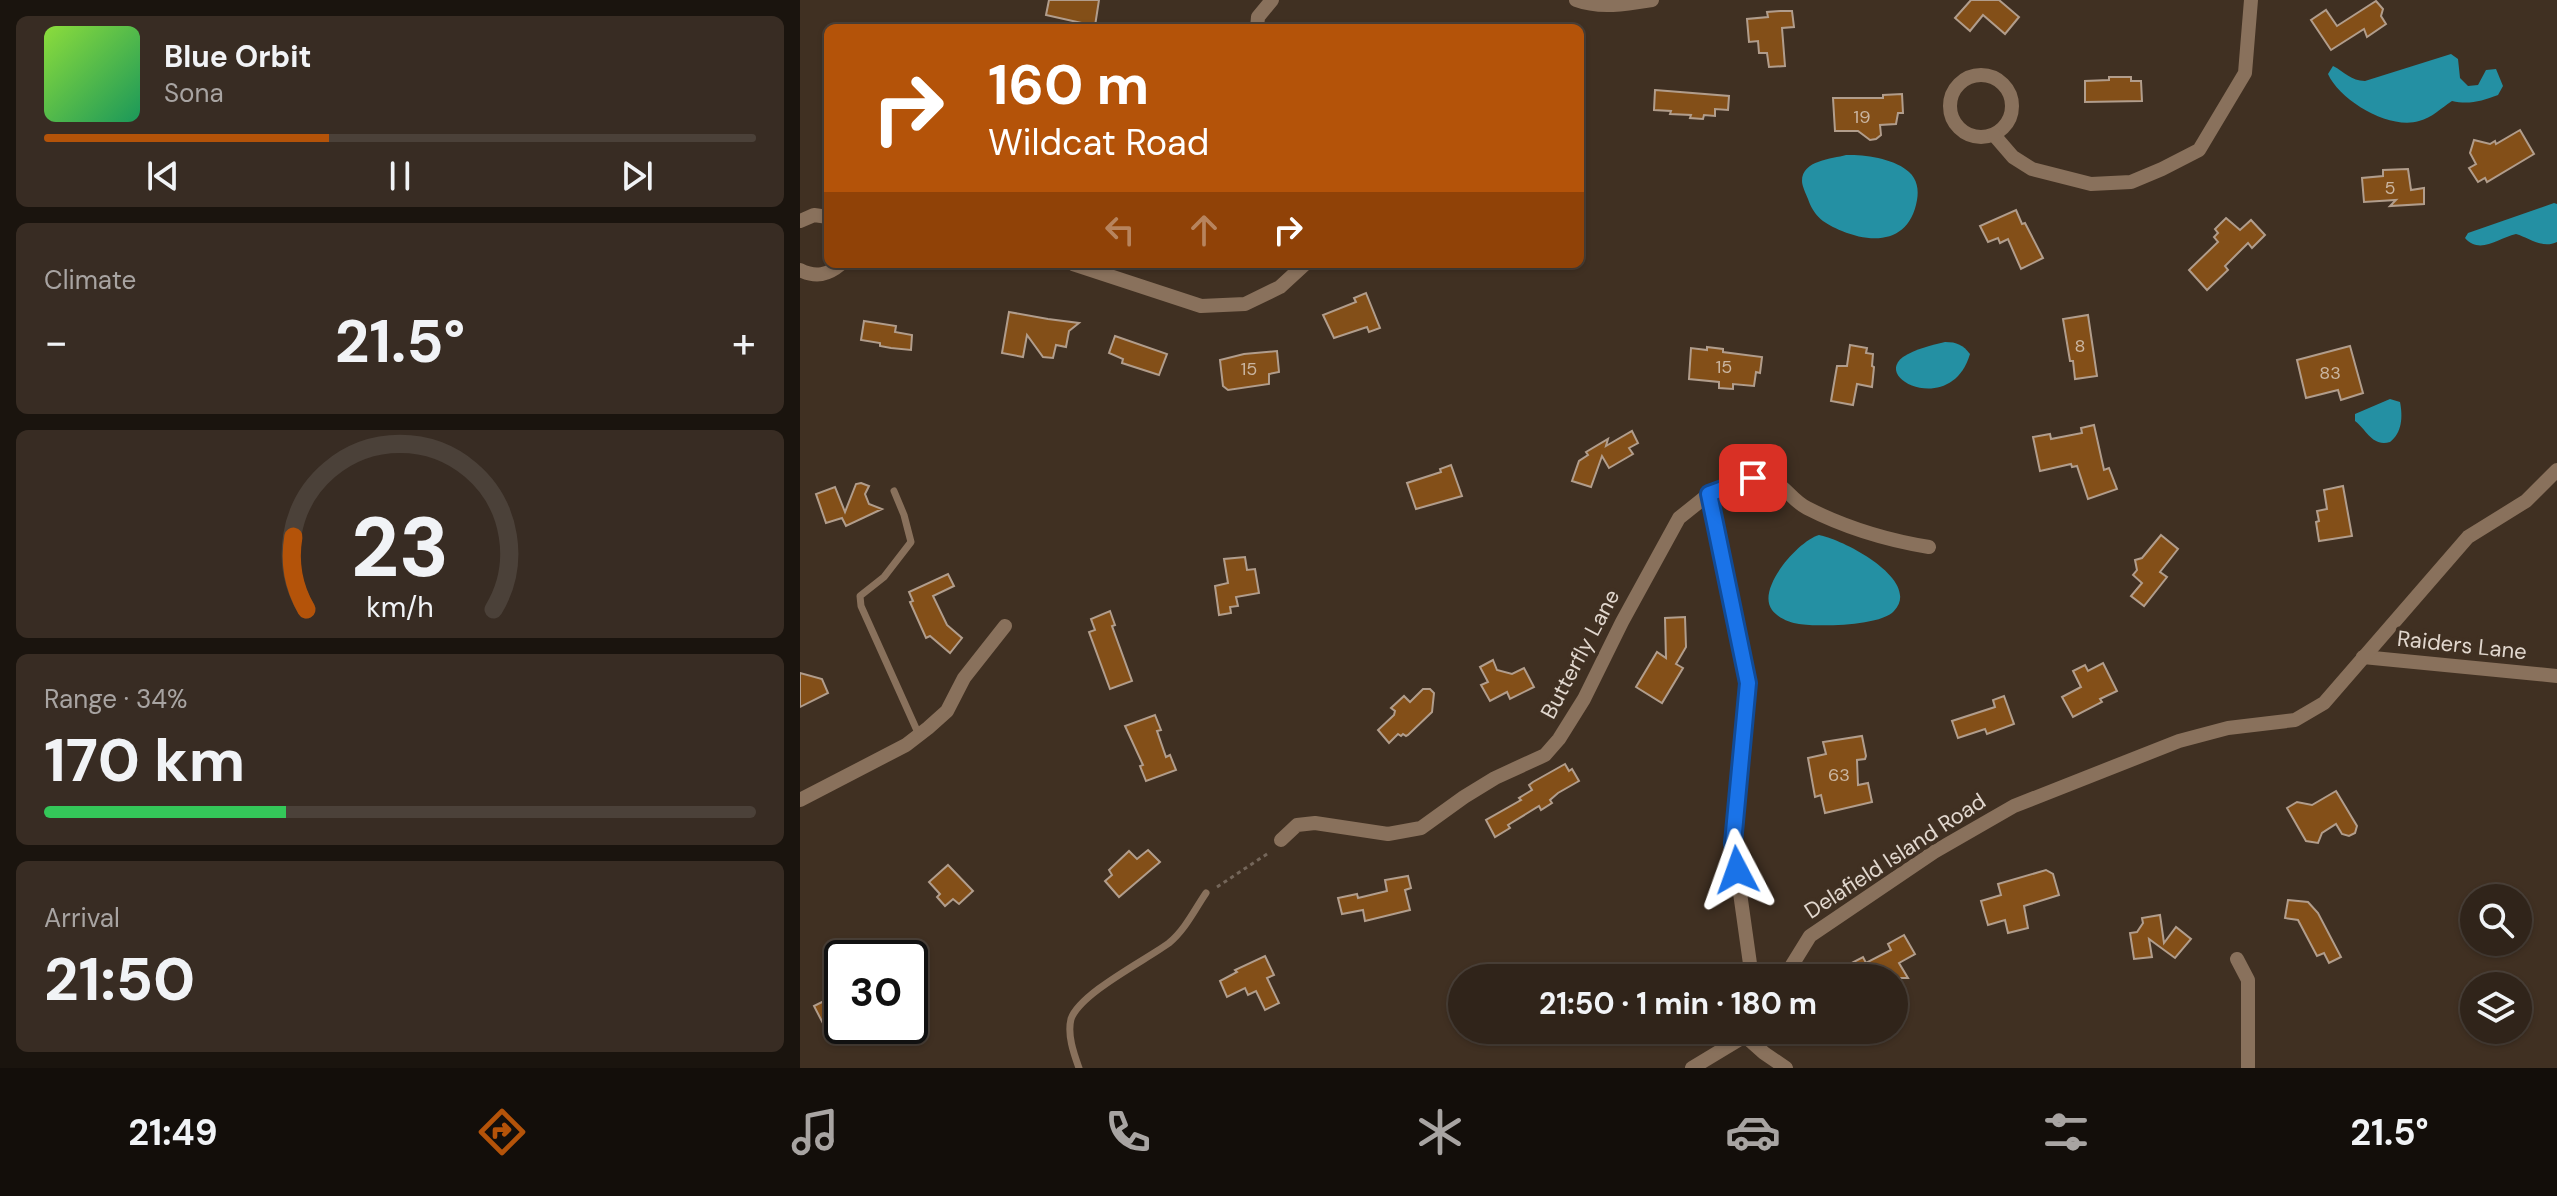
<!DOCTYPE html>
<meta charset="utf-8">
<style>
:root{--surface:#30241a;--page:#382c23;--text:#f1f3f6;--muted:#a8a4a2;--line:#4b4139;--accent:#b45309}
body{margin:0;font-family:"DM Sans",sans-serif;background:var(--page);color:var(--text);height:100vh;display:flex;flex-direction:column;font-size:30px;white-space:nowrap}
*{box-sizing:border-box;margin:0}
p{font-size:26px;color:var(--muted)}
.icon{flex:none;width:44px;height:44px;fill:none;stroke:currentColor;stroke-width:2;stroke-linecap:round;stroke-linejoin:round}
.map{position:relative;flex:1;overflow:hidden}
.drawer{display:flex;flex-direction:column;gap:16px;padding:16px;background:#1a140e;width:800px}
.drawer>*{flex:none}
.top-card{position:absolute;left:24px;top:24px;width:760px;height:244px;border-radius:12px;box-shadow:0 2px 6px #0004,0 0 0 2px var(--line);background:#b45309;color:#fff;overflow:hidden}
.fabs{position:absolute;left:1660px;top:884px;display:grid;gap:16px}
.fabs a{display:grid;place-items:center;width:72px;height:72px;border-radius:50%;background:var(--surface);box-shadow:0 2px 6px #0004,0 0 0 2px var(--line);font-size:40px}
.speed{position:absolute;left:24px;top:940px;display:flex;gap:16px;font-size:40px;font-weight:700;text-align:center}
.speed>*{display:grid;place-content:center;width:104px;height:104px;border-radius:50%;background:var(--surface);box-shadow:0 2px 6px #0004,0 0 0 2px var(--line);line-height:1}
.speed .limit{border:4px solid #111;border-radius:12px;background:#fff;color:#111}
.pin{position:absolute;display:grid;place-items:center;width:68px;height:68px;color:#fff;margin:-34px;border-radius:16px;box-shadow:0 4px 12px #0006}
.me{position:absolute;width:88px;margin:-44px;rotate:356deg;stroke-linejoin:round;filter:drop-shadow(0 0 6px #0008)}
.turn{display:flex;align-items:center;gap:28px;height:168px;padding:0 32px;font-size:36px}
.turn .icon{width:104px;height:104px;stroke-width:2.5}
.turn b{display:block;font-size:56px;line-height:68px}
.lanes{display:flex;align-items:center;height:76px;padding:0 32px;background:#0003;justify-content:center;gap:40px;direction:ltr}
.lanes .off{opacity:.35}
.big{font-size:60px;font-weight:700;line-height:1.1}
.drawer .card{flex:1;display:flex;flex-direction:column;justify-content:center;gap:12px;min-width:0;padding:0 28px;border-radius:12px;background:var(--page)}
.drawer .dial{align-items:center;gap:0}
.dial svg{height:208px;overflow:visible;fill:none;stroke:var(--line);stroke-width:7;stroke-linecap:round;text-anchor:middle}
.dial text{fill:var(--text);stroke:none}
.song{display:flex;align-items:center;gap:24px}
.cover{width:96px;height:96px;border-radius:12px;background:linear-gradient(135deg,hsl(90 70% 55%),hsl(150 70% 35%))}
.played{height:8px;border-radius:4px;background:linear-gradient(90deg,var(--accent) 40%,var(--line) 40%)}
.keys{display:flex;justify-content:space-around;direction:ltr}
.heat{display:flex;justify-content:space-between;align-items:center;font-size:44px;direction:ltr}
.charge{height:12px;border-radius:6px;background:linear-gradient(90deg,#34c759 34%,var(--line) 0)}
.trip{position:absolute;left:648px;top:964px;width:460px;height:80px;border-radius:40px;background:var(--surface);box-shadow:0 2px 6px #0004,0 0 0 2px var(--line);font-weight:700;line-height:80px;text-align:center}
.menu{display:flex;height:128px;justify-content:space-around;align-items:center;background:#130e0a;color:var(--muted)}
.menu .icon{width:56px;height:56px}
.menu .current{color:var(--accent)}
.menu b{font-size:36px;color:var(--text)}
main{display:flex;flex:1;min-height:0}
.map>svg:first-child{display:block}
</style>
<main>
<section class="drawer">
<div class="card">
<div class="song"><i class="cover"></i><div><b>Blue Orbit</b><p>Sona</p></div></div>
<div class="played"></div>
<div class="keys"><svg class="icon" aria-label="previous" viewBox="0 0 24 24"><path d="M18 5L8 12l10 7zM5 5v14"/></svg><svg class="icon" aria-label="pause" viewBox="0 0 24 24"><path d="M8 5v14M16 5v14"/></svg><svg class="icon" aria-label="next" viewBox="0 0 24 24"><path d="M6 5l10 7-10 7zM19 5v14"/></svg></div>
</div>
<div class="card"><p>Climate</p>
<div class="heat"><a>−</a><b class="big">21.5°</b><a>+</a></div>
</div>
<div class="card dial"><svg viewBox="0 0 100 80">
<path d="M14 69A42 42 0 1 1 86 69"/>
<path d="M14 69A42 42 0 0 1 9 41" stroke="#b45309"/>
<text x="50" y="56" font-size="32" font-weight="700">23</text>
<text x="50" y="72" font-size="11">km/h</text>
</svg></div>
<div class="card"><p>Range · 34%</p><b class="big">170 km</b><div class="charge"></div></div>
<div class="card"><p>Arrival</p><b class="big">21:50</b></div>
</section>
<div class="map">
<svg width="1757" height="1068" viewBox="0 0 1757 1068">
<rect width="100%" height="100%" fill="#403022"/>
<g fill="#2490a3">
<path d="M1651 54 1658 59 1660 78 1668 86 1678 85 1686 70 1696 69 1703 86 1698 95C1682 101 1669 105 1652 101 1641 108 1632 118 1619 121 1590 130 1540 101 1528 74L1533 66C1545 72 1551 81 1565 81Z"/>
<path d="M1046 155C1064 154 1096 159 1109 172 1117 179 1119 190 1117 200 1110 241 1076 245 1042 231 1025 224 1014 217 1008 199 1006 194 1002 186 1002 181 1002 160 1032 159 1046 155Z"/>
<path d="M1754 203 1757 204V242C1742 249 1730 238 1716 234 1698 238 1680 255 1665 238L1668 233Z"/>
<path d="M1145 342C1157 342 1163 345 1170 354 1152 416 1072 380 1103 357 1115 349 1132 345 1145 342Z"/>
<path d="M1590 399 1600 402C1603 417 1602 433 1590 442 1572 447 1567 430 1555 421V414Z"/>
<path d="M1019 535C1042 539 1123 580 1094 611 1081 626 1018 627 999 624 990 623 978 618 972 610 956 589 998 541 1019 535Z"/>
</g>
<g fill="#834f18" stroke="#b19d8c" stroke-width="2">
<path d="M249 0H299L295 26 246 15Z"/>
<path d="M1171 0H1199L1219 17 1205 34 1183 15 1170 31 1155 18Z"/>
<path d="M1576 1 1583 9 1581 16 1586 24 1567 37 1564 29 1531 50 1511 20 1526 10 1537 26Z"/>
<path d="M980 11H992L994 27 982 28 985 66 969 67 967 53H959L958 41 949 42 947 19 968 17 967 12Z"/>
<path d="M1309 77H1331V81H1341L1342 101 1285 102V81L1309 80Z"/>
<path d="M855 90 929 96 928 110 915 109V116L904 115 903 119 890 118 891 115 870 114 871 111 854 110Z"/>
<path d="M1102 94 1103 113H1098L1096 124 1080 125 1081 135 1076 139 1070 140 1058 131H1035L1033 98H1083V95Z"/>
<path d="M1720 130 1734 154 1687 182 1685 178 1678 182 1669 168 1676 164 1670 153 1674 140 1690 144 1695 141 1696 144Z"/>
<path d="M1608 169 1611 190 1624 188V204L1590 206 1596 200 1564 202 1562 178 1583 176V170Z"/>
<path d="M1216 210 1222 224 1225 223 1243 258 1221 269 1208 239 1200 243 1198 238 1188 242 1180 226Z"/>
<path d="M1426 218 1440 230 1451 220 1465 235 1452 248 1448 243 1425 266 1428 270 1407 290 1389 270 1418 242 1414 237 1418 233 1415 229Z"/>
<path d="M566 293 580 328 569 332 567 327 534 338 523 315 556 302 554 298Z"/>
<path d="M209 312 248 319 279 323 269 331 266 347 256 345 253 358 243 357 227 335 223 357 202 353Z"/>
<path d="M1288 315 1297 376 1275 379 1273 361H1270L1263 319Z"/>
<path d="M64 321 96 326 95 332 112 335 111 350 91 348 80 346V343L61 340Z"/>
<path d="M315 336 367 354 359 375 322 363 323 359 309 353Z"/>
<path d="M1050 345 1067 348 1066 353 1073 354 1072 366 1074 367 1072 387 1057 384 1053 405 1031 401 1037 366H1047Z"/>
<path d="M1550 346 1563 393 1541 400 1538 390 1506 398 1497 360Z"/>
<path d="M907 347 923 349V352L962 357 960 373 956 372 954 386 933 384V389L919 388V382L889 379 891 348 907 350Z"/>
<path d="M477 351 479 372 469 374V384L428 390 423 386 420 360 444 354Z"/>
<path d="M1294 425 1304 470 1309 468 1317 489 1288 499 1277 466 1272 467 1271 464 1240 471 1233 437 1250 434 1251 439 1282 433 1281 428Z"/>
<path d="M832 431 838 443 829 448 833 454 809 468 802 456 791 487 772 481 779 461 788 455 786 452 808 439 806 446Z"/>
<path d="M651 465 662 496 616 509 607 483 641 472 640 469Z"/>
<path d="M61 483 69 486 65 494 69 504 82 509 46 526 42 518 26 523 16 494 35 487 45 512 56 484Z"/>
<path d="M1543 486 1552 536 1519 541 1516 522 1519 521 1517 511 1527 509 1524 490Z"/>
<path d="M1361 535 1378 549 1360 572 1367 577 1344 606 1331 596 1342 583 1333 575 1337 570 1335 560 1342 558Z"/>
<path d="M445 557 447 570 455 569 459 593 436 597 438 606 430 607 431 613 419 615 415 586 428 583 424 559Z"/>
<path d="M148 574 154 586 133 596 147 625 162 638 150 653 130 636 126 638 110 602 113 601 109 592Z"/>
<path d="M310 611 315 625 312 626 332 681 310 689 289 632 295 630 291 619Z"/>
<path d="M885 617 886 647 876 664 883 668 862 703 836 687 857 652 866 658 865 618Z"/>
<path d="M693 660 697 670 712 674 724 668 734 687 710 699 707 692 690 701 681 685 688 682 680 667Z"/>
<path d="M1303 663 1317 691 1300 699 1302 702 1273 717 1262 697 1281 687 1273 671 1285 665 1288 671Z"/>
<path d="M0 673 22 679 28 693 0 707Z"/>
<path d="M623 689H630L634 693 632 712 608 735 606 736 603 734 601 736 598 734 589 743 578 730 594 715 595 711 591 708 604 696 610 702Z"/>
<path d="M1204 696 1214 724 1187 734 1185 729 1158 738 1152 721 1195 707 1193 700Z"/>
<path d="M355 715 361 730 357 731 366 757 370 755 376 770 346 781 340 766 343 765 325 726Z"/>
<path d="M1062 736 1066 756 1065 759 1057 760 1058 785 1068 783 1072 802 1025 813 1021 795 1015 797 1008 758 1026 754 1023 742Z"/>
<path d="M765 764 769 771 772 769 779 781 758 793 750 800 752 803 741 810 739 806 708 825 710 828 695 837 686 820 721 800 719 798 732 790 729 785 733 782Z"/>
<path d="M1536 791 1557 826 1555 833 1549 836 1542 834 1536 824 1522 833 1518 843 1506 841 1487 808 1497 802 1512 805Z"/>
<path d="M348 850 360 862 319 897 305 881 312 875 309 870 329 851 337 859Z"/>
<path d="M148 865 173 891 159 904 153 899 145 906 137 897 140 894 129 882Z"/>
<path d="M1246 870 1253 874 1259 895 1224 906 1228 928 1208 933 1205 920 1188 925 1181 901 1201 895 1198 884Z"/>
<path d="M608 876 611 888 605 890 610 910 565 921 563 910 542 914 538 898 557 894 558 898 587 891 585 880Z"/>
<path d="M1488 900 1508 902 1518 913 1541 957 1529 963 1524 953 1517 956 1498 920 1485 918Z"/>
<path d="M1360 915 1364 943 1376 927 1391 939 1375 958 1349 939 1352 957 1334 959 1330 933 1337 932 1343 923 1342 918Z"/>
<path d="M1104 935 1115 954 1099 963 1108 978H1052L1046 966 1063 957 1066 963 1091 950 1088 944Z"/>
<path d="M465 956 474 975 467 978 479 1003 465 1010 456 991 448 995 445 988 427 997 420 981 437 972 435 970Z"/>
<path d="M42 992V1026L28 1033 14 1006Z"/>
</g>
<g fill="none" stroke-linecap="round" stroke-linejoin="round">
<path stroke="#74665a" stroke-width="3" stroke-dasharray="4 4" stroke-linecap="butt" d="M417 887 470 852"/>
<g stroke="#89715c" stroke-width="7">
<path d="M94 491 104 515 111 542 84 577 60 596 61 606 119 735"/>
<path d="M279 1068C274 1054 267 1035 271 1019 280 993 346 960 369 943 385 930 395 909 406 893"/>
</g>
<g stroke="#89715c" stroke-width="14">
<path d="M776 0C800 9 828 4 852 0"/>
<path d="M457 28 458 17 472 0"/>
<circle cx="1181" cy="106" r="31"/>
<path d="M1194 135 1213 157 1232 169 1291 184 1331 182 1362 169 1399 150 1445 73 1451 0"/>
<path d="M0 221 14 215 28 217"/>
<path d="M273 264 401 306 445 304 480 287 505 264"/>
<path d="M0 270C16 278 28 275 41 264"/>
<path d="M1563 657 1757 676"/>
<path d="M0 800 106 745 128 728 147 711 164 678 205 626"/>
<path d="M481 840 497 825 515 823 588 834 621 828 664 797 695 778 745 755 759 739 784 699 822 622 879 518 909 494"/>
<path d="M1437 959 1448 980V1068"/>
<path d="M952 978 933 843 948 683 909 494C923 489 941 478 956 478 984 478 986 497 1007 508 1046 528 1086 540 1129 547"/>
<path d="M984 978 1010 936 1134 852 1214 806 1379 741 1428 728 1495 720 1524 703 1668 537 1726 501 1757 470"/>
<path d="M945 1036 964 1053 986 1068"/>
<path d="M892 1068 945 1036 949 1030"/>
</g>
</g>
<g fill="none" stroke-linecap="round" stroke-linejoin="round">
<g stroke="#114b97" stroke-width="20">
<path id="route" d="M937 870 933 843 948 683 909 494 953 478"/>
</g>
<use href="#route" stroke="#1a73e8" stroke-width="14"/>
</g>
<g text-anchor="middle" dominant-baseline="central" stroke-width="8" stroke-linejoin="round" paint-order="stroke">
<g font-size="18" fill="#cab5a0">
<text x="1062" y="117">19</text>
<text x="1590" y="188">5</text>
<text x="1280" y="346">8</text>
<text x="924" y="367">15</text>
<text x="449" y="369">15</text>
<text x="1530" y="373">83</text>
<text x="1039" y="775">63</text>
</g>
<g font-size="22" fill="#e1d7ce" stroke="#403022">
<text transform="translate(1662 645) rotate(6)">Raiders Lane</text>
<text transform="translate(780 654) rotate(-62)">Butterfly Lane</text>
<text transform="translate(1095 856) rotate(-33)">Delafield Island Road</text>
</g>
</g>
</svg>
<div class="fabs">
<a><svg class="icon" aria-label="search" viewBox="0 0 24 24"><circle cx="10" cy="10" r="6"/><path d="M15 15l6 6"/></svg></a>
<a><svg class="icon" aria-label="layers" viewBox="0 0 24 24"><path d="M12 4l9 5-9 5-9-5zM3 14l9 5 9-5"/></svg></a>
</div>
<div class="speed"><div class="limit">30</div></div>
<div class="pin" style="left:953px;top:478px;background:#d93025"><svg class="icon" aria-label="arrive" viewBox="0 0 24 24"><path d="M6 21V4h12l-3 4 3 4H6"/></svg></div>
<svg class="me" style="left:937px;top:870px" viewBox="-20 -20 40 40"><path d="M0-17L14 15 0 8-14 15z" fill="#1a73e8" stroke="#fff" stroke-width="4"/></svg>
<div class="trip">21:50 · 1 min · 180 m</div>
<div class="top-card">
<div class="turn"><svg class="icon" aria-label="right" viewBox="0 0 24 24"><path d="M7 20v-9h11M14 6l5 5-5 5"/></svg><div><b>160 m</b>Wildcat Road</div></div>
<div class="lanes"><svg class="icon off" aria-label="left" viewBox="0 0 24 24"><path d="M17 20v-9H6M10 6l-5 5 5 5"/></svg><svg class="icon off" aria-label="ahead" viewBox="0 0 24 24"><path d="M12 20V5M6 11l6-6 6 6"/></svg><svg class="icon" aria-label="right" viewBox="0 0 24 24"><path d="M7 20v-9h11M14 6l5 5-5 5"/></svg></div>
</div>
</div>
</main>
<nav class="menu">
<b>21:49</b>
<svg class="icon current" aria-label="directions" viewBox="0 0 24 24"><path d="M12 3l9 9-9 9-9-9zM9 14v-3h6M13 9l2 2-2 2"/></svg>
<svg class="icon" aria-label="music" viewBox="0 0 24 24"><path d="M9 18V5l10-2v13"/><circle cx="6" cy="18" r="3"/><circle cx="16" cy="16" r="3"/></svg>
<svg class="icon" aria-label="phone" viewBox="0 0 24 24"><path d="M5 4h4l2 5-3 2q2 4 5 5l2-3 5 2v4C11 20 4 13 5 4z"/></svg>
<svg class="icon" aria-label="climate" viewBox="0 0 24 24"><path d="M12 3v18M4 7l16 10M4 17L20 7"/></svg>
<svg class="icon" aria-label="car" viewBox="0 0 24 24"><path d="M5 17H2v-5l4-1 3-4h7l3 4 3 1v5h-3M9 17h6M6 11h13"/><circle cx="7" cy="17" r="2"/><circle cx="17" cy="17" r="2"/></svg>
<svg class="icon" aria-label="filters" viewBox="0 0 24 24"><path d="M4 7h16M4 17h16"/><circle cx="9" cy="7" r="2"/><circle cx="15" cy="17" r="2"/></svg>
<b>21.5°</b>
</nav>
